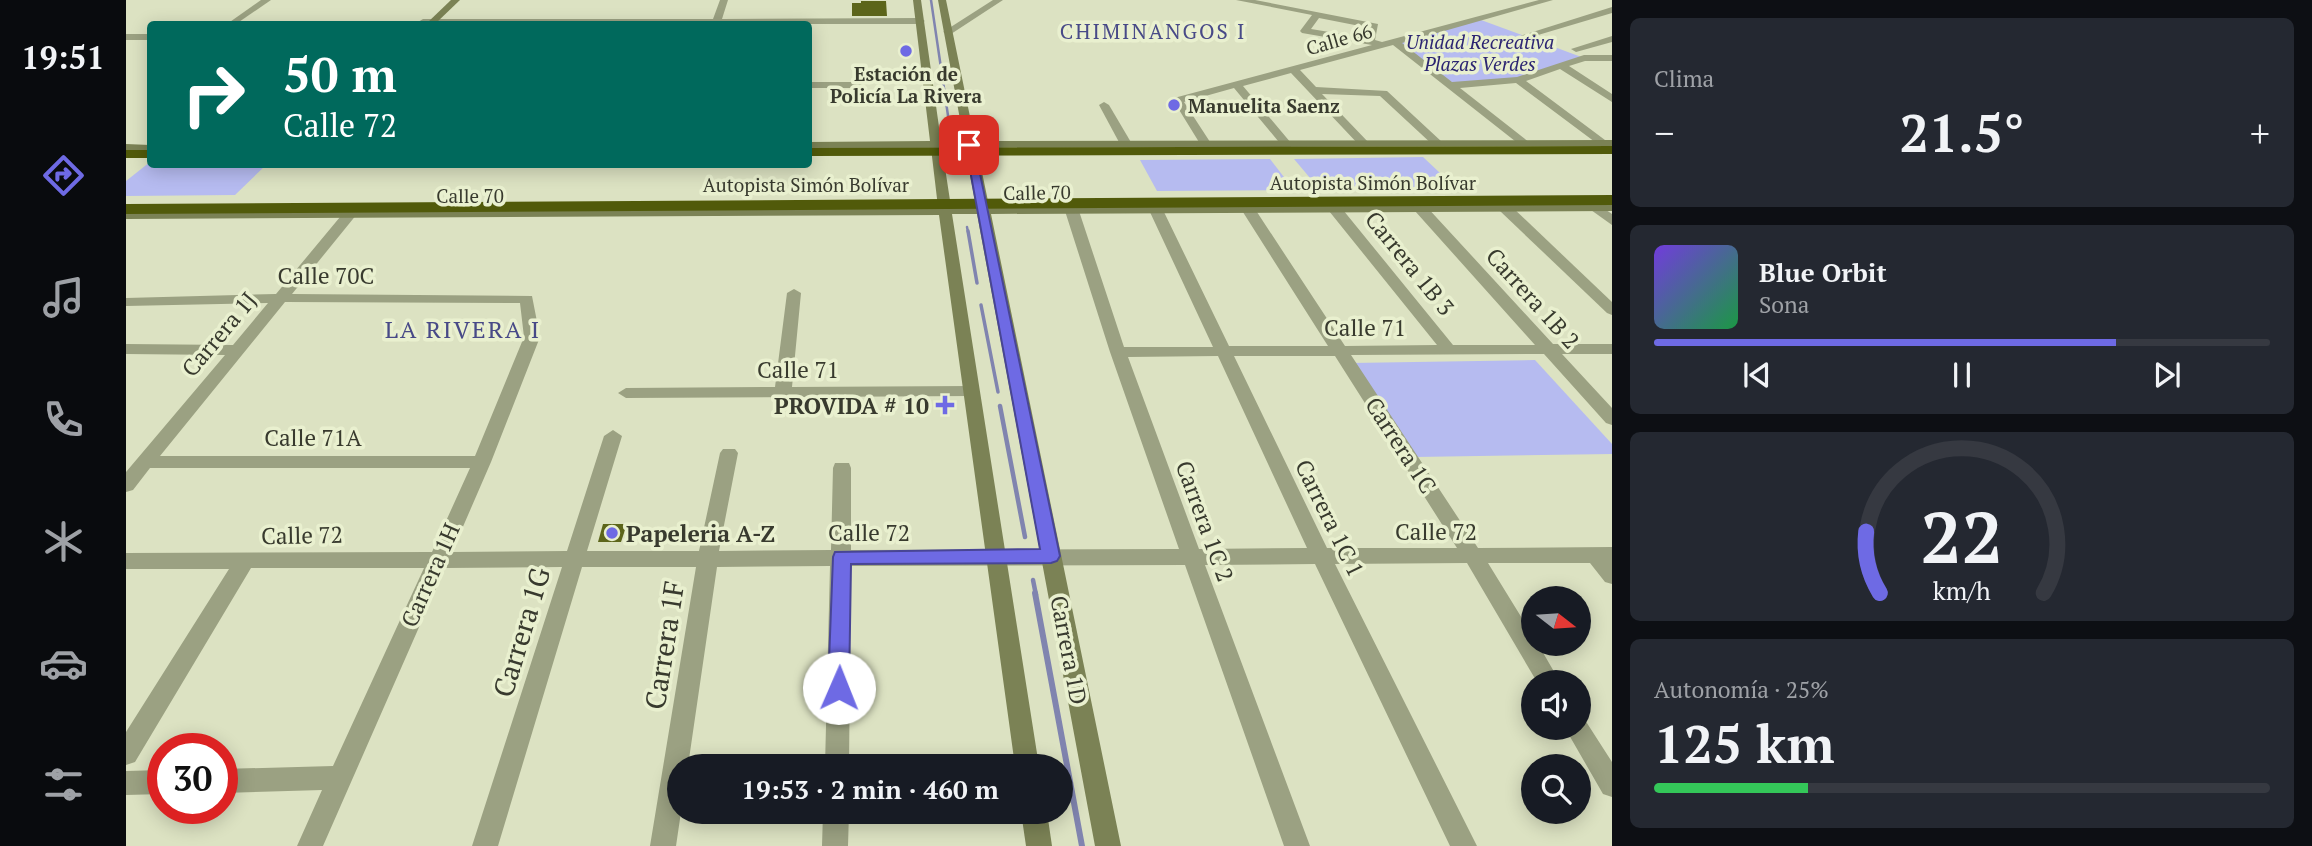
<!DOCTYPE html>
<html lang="es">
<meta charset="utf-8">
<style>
:root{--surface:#171b24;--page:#242831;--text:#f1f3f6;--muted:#9ea1a6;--line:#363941;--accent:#6e6ae4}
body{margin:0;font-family:"PT Serif",serif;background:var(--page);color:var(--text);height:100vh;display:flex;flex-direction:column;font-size:26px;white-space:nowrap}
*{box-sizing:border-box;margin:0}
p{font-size:23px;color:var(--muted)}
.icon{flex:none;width:38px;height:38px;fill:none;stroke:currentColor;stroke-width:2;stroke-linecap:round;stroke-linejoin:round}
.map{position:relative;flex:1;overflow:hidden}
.sheet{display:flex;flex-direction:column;gap:18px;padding:18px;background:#0d0f14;width:700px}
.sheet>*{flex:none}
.hud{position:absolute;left:21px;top:21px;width:665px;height:147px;border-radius:7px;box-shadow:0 4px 18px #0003;background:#00695c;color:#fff;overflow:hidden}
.needle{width:46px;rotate:107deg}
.controls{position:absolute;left:1395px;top:586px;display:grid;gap:14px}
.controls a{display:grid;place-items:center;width:70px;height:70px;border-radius:50%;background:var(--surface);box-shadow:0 4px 18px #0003;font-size:35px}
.speed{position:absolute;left:21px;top:733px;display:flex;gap:14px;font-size:35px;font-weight:700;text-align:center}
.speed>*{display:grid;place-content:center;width:91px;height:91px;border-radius:50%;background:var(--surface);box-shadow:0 4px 18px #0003;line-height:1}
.speed .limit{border:10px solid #d22;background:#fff;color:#111}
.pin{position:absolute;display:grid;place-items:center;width:60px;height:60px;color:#fff;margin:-30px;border-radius:14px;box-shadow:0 4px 10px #0006}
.me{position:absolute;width:77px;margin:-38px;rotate:1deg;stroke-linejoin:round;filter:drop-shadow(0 0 5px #0008)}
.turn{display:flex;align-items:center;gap:24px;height:147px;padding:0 21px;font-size:32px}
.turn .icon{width:91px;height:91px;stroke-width:2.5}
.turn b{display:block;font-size:49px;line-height:60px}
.big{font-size:52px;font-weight:700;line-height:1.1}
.sheet .tile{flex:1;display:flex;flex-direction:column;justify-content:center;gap:10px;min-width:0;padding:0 24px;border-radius:10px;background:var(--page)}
.sheet .dial{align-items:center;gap:0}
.dial svg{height:182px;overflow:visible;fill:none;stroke:var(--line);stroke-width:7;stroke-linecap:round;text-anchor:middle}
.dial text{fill:var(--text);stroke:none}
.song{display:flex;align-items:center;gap:21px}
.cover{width:84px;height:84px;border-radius:10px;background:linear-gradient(135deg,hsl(260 70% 55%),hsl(140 70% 35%))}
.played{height:7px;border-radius:4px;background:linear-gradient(90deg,var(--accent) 75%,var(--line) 75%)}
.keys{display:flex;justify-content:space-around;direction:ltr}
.heat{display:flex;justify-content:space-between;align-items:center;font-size:38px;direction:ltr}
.charge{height:10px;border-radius:5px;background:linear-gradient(90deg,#34c759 25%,var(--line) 0)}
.trip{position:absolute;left:541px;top:754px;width:406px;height:70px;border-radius:35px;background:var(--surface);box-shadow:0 4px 18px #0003;font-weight:700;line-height:70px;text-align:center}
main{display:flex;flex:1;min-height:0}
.tabs{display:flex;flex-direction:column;width:126px;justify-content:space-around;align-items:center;background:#090b0e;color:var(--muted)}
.tabs .icon{width:49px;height:49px}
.tabs .active{color:var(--accent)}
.tabs b{font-size:32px;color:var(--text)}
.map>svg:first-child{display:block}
</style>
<main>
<nav class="tabs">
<b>19:51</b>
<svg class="icon active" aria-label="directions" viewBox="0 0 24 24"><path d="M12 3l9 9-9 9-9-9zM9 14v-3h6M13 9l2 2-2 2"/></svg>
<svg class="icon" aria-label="music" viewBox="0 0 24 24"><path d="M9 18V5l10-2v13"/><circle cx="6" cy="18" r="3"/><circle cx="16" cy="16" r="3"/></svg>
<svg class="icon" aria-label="phone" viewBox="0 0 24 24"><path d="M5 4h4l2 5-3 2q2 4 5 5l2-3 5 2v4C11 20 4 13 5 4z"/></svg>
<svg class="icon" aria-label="climate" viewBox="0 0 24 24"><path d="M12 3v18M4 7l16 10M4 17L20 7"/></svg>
<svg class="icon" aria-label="car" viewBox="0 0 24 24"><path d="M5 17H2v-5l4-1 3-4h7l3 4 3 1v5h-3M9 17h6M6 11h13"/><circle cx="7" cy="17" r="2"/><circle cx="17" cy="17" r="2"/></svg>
<svg class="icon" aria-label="filters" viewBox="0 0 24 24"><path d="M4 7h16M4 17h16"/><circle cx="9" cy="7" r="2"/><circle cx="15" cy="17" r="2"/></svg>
</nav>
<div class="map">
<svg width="1486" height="846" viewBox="0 0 1486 846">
<rect width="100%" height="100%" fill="#dce2c2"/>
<g fill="#b6bbf0">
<path d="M1355 20 1458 58 1392 80 1326 85 1269 42Z"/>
<path d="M1297 157 1331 189 1195 191 1168 159Z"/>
<path d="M1144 159 1168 190 1031 191 1014 160Z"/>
<path d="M24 162V164L140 165 109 195 0 196V181Z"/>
<path d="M1409 360 1486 444V454L1289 457 1225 363Z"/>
</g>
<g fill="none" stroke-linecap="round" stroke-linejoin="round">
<g stroke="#8084af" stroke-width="2.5">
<path d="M805 0 825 136"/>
<path d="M841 227 842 232"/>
</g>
<g stroke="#8084af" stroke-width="3.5">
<path d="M842 231 851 283"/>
<path d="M855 305 872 392"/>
</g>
<g stroke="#8084af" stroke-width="4.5">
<path d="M874 406 899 537"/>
<path d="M907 580 910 595"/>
</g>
<path stroke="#8084af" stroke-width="6" d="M909 593 956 846"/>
</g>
<g fill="#5c651a">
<path d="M735 1H760L761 16H726V3H735Z"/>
<path d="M477 524H501L495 542H472Z"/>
</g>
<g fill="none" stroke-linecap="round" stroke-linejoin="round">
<g fill="#9ba182" fill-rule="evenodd">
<path d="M135 0H145L110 24H101Z"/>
<path d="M594 0H602L596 19 794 18 799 21 794 24H296L292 22 297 19H587Z"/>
<path d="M867 0H877L825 34 817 32Z"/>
<path d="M1110 0H1129L1252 24 1249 40 1256 42 1413 0H1427L1276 43 1326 82 1391 77 1458 55H1486V61H1459L1443 66 1486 94V102L1434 69 1400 81 1483 143 1473 145 1390 83 1334 88 1404 143 1394 145 1267 45 1174 70 1190 87 1261 91 1316 142V146H1308L1254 96 1196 94 1244 144 1234 146 1165 73 1117 86 1165 143V147H1157L1108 88 1058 102 1086 145 1076 147 1047 100 1048 98 1246 45 1176 33 1174 31 1186 15ZM1193 18 1244 28 1240 38 1185 29Z"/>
<path d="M1486 7V13L1402 38 1394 36Z"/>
<rect x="0" y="34" width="24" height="6"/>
<path d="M1486 36V42L1450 52 1445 49Z"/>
<path d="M682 82H731L736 85 731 88H682Z"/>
<path d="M978 102 983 105 1006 144 1004 146 994 144 973 105Z"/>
<path d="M1470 203 1486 214V225L1465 210 1464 207Z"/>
<path d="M1208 204 1213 205 1327 345H1409L1289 211V205H1299L1427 344H1486V354H1436L1486 408V425L1480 423 1418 354 1225 355 1352 548 1486 547V584L1479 582 1464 563H1362L1407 636V644H1412L1434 682H1411L1341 563 1209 564 1351 846H1324L1189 564 1079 565 1184 846H1158L1059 565 725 566 723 766H699L704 566 591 567 562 766H553V812H555L550 846H524L570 567H456L372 846H346L436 567 319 568 197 846H171L196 790 96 793V769L207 766 298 568H125L9 762 0 765V732L103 569H0V553L306 552 344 468H24L7 490 0 492V472L99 355 0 354V344L107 345 142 303 0 306V298L150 294 219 211 224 210 231 214 166 294 406 296 414 337 365 462 326 552 441 551 478 436 487 430 496 436 461 551H573L594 453 597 449H609L612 453 593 551 705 550 707 468 709 463H723L725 468V550L1053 549 984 352 939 211 946 207 953 211 998 347H1087L1023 210 1030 206 1037 210 1103 346H1202L1115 209 1122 205 1129 209 1219 346 1311 345 1203 211V205ZM159 302 394 303 398 337 349 456H34ZM1092 356 1181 548 1073 549 1002 357ZM1108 356H1209L1331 548H1201Z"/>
<path d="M1379 204 1384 205 1486 302V315L1481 313 1374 211V205Z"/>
<path d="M668 289 675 293 666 387 845 386 853 391 845 396 500 398 492 393 500 388 649 387 661 293Z"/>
<path d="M1452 718 1459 720 1486 762V797L1477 794 1439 728H1452Z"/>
<path d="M37 770V794L0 795V771Z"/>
<path d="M697 812H723L722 846H696Z"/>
</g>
<g fill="#7b8255" fill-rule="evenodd">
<path d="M325 0H334L309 24H300Z"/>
<path d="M787 0H795L815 141H838L812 0H820L849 141 1486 140V146L851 148 863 206 1486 203V211L865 214 995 846H969L851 214H826L913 766H889L813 215 0 219V211L812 207 805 148H682V142L804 141ZM816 148H839L850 207H825Z"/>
<path d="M0 144 24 145V151L0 152Z"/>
<path d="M895 812H921L926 846H900Z"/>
</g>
<g fill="#515a0a" fill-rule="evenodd">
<path d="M1486 146V154L682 156V148Z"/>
<rect x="0" y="150" width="24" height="8"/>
<path d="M1486 195V205L0 214V204Z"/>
</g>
</g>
<path fill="#6e6ae4" stroke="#484594" stroke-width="2" d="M839 143 848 145 934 556 931 561 925 563 725 564 723 688 720 694 713 697 705 694 702 688 707 557 709 552 914 549Z"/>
<g fill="#6e6ae4" stroke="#e9f0cf" stroke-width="2.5">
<circle cx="780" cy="51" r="7"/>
<circle cx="1048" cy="105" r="7"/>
<path d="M815.5 394.5h7v7h7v7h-7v7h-7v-7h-7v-7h7z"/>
<circle cx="486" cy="533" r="7"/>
</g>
<g text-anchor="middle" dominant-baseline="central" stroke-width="7" stroke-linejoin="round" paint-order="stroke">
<g font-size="19" fill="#383a2e" stroke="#e9f0cf">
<text transform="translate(1213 39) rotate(-16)">Calle 66</text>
<text x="1247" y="182">Autopista Simón Bolívar</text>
<text x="680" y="184">Autopista Simón Bolívar</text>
<text transform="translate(911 192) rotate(-1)">Calle 70</text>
<text x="344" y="195">Calle 70</text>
</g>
<g font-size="19" font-style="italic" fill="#2c2572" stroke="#e9f0cf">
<text x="1354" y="41">Unidad Recreativa<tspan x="1354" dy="22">Plazas Verdes</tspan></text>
</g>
<g font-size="19" font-weight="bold" fill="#383a2e" stroke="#e9f0cf">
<text x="780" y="73">Estación de<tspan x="780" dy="22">Policía La Rivera</tspan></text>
<text x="1062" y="105" text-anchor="start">Manuelita Saenz</text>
</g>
<g font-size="21" letter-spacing="2" fill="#484a87" stroke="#e9f0cf">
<text x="1027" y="31">CHIMINANGOS I</text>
</g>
<g font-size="23" fill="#383a2e" stroke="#e9f0cf">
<text transform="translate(1284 263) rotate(51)">Carrera 1B 3</text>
<text x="200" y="275">Calle 70C</text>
<text transform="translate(1407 298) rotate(48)">Carrera 1B 2</text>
<text x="1239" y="327">Calle 71</text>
<text transform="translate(93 334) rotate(-50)">Carrera 1J</text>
<text x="672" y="369">Calle 71</text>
<text x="187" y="437">Calle 71A</text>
<text transform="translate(1275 445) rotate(57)">Carrera 1C</text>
<text transform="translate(1204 518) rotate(64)">Carrera 1C 1</text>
<text transform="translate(1079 521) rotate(70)">Carrera 1C 2</text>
<text x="1310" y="531">Calle 72</text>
<text x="743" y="532">Calle 72</text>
<text transform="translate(176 535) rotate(-1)">Calle 72</text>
<text transform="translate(304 575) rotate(-66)">Carrera 1H</text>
<text transform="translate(943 650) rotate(79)">Carrera 1D</text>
</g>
<g font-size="23" font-weight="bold" fill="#383a2e" stroke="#e9f0cf" text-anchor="end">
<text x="803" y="405">PROVIDA # 10</text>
<text x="500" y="533" text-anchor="start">Papeleria A-Z</text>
</g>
<g font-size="24" letter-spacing="2" fill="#484a87" stroke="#e9f0cf">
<text x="337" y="329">LA RIVERA I</text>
</g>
<g font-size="28" fill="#383a2e" stroke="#e9f0cf">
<text transform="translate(395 632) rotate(-73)">Carrera 1G</text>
<text transform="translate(538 645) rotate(-81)">Carrera 1F</text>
</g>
</g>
</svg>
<div class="controls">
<a><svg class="needle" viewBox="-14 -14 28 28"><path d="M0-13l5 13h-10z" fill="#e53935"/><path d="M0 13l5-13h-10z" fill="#9ea1a6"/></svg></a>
<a><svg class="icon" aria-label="sound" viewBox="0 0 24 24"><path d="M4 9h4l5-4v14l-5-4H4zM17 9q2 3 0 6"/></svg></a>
<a><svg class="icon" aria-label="search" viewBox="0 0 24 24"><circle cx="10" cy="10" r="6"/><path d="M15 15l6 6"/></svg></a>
</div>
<div class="speed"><div class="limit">30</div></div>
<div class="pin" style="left:843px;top:145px;background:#d93025"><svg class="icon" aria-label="arrive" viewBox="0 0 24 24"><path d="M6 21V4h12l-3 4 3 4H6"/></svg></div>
<svg class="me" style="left:713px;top:688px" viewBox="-20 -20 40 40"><circle r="19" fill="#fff"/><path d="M0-13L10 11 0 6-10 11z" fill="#6e6ae4"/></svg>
<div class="trip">19:53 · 2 min · 460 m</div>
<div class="hud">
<div class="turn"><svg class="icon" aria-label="right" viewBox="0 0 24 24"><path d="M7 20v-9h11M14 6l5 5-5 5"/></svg><div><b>50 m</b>Calle 72</div></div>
</div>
</div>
<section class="sheet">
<div class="tile"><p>Clima</p>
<div class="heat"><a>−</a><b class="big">21.5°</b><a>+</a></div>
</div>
<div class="tile">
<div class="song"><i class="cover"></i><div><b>Blue Orbit</b><p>Sona</p></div></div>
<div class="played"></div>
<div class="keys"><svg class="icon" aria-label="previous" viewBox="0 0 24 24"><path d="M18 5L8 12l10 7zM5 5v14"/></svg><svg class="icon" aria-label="pause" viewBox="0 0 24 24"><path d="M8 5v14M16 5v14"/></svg><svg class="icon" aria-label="next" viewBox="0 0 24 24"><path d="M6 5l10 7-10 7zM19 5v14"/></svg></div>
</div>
<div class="tile dial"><svg viewBox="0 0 100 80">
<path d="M14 69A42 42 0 1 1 86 69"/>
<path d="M14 69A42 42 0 0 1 8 42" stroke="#6e6ae4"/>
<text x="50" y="56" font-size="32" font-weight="700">22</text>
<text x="50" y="72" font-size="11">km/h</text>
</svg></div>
<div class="tile"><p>Autonomía · 25%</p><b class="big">125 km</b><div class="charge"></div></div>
</section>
</main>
